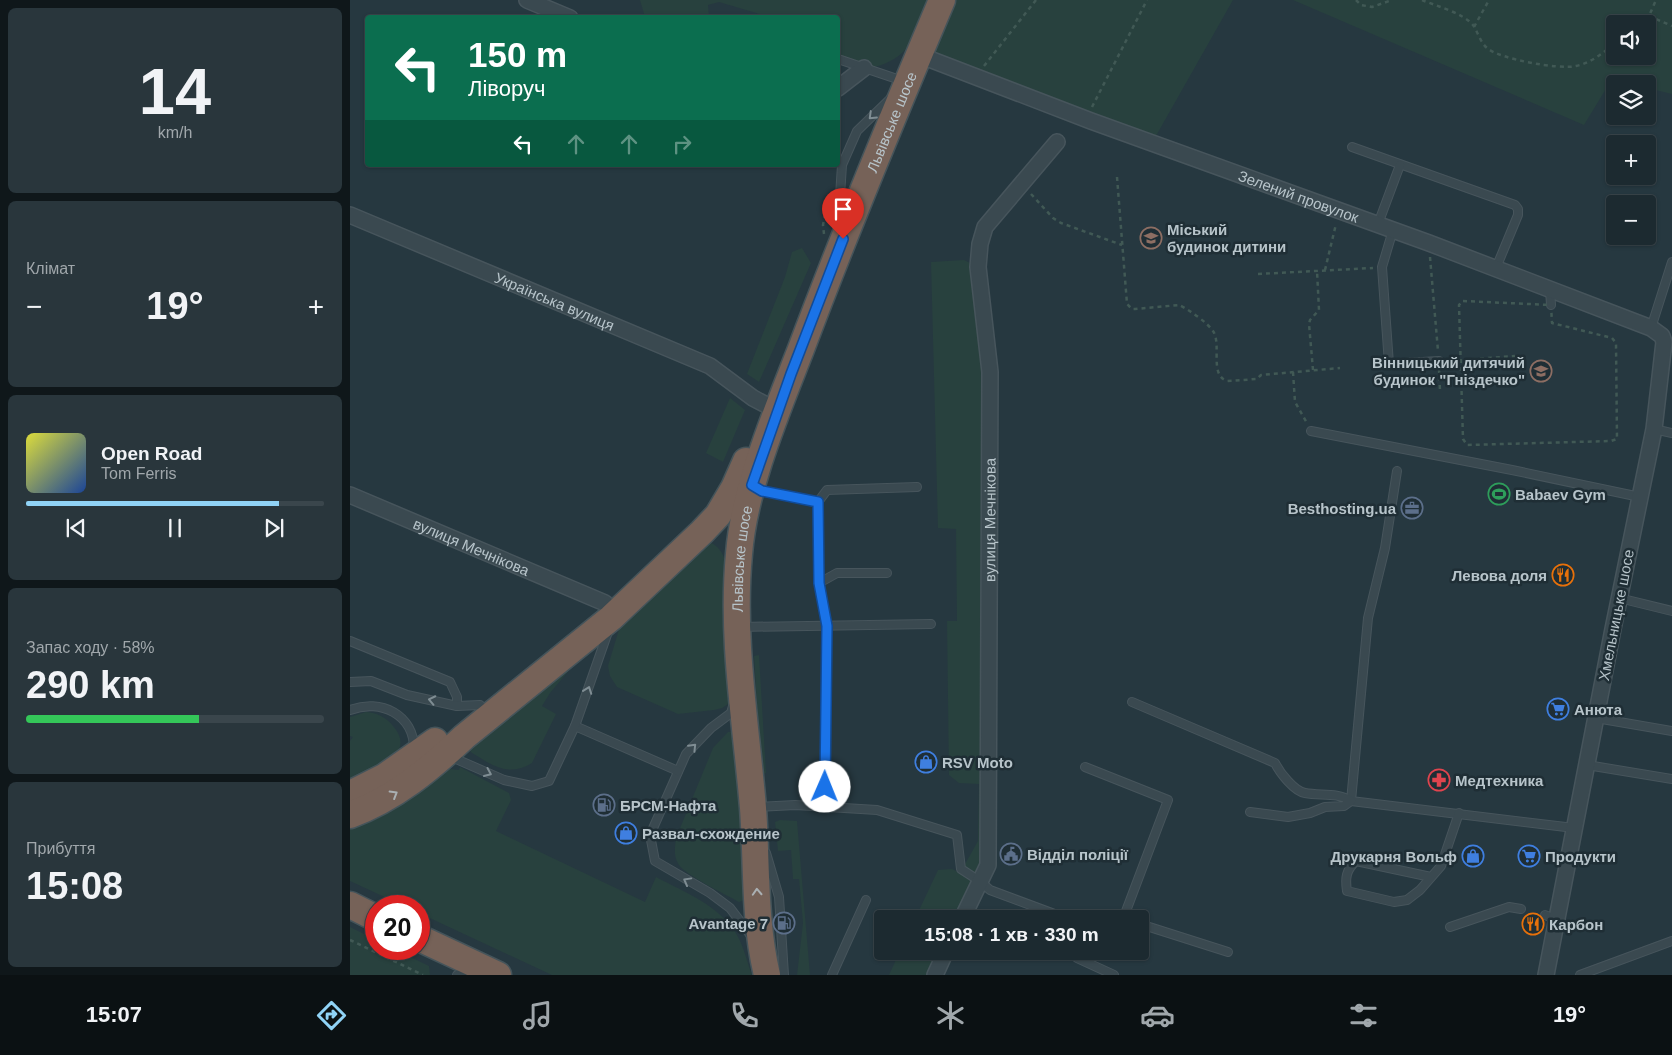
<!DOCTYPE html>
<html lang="uk">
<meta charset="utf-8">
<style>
:root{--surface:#1c2a30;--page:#29363c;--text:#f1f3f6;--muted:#a0a7ab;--line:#3a464c;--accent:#90d3f6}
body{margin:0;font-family:Helvetica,sans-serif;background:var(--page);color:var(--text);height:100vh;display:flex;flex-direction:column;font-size:19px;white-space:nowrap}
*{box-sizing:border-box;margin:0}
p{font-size:16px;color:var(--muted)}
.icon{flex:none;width:28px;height:28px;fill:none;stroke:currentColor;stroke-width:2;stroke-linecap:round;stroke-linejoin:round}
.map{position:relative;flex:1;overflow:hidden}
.details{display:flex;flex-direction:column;gap:8px;padding:8px;background:#0f171a;width:350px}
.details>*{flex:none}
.banner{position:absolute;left:15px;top:15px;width:475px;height:152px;border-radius:5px;box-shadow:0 1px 4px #0004,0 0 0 1px var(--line);background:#0b6e4f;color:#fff;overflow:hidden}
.tools{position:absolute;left:1256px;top:15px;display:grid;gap:10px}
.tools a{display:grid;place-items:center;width:50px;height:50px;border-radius:5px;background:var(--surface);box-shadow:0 1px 4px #0004,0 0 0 1px var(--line);font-size:25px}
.speed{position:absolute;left:15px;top:895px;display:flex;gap:10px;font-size:25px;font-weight:700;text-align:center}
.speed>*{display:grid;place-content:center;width:65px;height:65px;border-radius:50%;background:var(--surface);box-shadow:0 1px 4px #0004,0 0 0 1px var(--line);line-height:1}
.speed .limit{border:8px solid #d22;background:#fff;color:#111}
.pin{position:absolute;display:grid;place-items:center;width:42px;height:42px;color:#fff;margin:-51px -21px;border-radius:50% 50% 50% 0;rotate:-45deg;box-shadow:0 0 5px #0007}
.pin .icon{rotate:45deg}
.me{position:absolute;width:55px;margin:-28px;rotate:1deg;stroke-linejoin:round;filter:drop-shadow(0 0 4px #0008)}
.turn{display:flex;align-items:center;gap:18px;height:105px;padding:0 20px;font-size:22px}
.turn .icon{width:65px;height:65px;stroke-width:2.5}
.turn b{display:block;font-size:35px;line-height:42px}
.lanes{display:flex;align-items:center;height:48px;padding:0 20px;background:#0003;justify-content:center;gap:25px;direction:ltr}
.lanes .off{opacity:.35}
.big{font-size:38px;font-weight:600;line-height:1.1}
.details .card{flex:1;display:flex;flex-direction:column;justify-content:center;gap:8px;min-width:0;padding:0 18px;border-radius:8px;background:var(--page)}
.details .dial{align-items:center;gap:0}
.dial b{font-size:65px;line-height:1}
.song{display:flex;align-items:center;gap:15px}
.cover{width:60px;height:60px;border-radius:8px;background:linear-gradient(135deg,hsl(60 70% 55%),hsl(220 70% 35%))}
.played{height:5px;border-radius:2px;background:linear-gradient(90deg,var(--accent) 85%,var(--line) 85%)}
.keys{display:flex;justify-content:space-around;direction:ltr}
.heat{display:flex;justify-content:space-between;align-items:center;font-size:28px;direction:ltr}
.charge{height:8px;border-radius:4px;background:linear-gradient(90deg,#34c759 58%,var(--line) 0)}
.trip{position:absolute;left:524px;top:910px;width:275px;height:50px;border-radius:5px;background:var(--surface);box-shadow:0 1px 4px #0004,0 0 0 1px var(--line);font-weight:600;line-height:50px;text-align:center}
.menu{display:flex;height:80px;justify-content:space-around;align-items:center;background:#0b1113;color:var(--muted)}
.menu .icon{width:35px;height:35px}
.menu .active{color:var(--accent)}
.menu b{font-size:22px;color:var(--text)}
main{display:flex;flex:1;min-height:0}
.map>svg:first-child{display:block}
</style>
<main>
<section class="details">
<div class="card dial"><b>14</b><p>km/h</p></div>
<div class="card"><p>Клімат</p>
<div class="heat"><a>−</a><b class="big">19°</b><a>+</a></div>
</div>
<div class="card">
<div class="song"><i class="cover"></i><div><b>Open Road</b><p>Tom Ferris</p></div></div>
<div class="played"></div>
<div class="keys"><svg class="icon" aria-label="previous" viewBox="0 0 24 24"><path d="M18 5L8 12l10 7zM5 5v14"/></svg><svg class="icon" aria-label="pause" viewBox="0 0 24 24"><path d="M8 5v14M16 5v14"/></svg><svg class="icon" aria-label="next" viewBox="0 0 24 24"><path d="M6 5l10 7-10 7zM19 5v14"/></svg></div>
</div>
<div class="card"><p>Запас ходу · 58%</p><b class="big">290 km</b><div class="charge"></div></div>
<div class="card"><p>Прибуття</p><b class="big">15:08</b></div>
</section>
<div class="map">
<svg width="1322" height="975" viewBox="0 0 1322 975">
<rect width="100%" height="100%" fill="#263840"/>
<g fill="#28413e" fill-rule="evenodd">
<path d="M290 0H580C569 27 564 52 534 64 529 66 521 68 515 68 508 67 494 57 488 54V18L420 17 369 2 358 5 359 17H295Z"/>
<path d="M600 0H883L802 143 576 58Z"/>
<path d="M943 0H1322V94L1298 88V84H1280L1262 79 1234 125ZM1265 24H1298V56H1265Z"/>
<path d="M452 248 461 263 409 382 397 374 435 277 442 252Z"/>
<path d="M614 260 628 267 639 359 638 865 612 919H565L588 870 602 869 610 873 628 841 629 784 609 783 599 775 597 621H607L606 529 588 528 581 262Z"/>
<path d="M380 398 395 410 373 462 356 453Z"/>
<path d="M361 543C370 547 372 553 376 562L383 694 378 704 372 708 364 710 328 714 267 687 260 676 258 666 270 626 353 545Z"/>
<path d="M409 655 416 773 412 774 411 772 404 656Z"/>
<path d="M227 661 200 693 192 706 206 714 182 763C164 774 149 770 132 759 126 755 120 753 117 747Z"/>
<path d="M16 712C27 713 36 717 43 726 69 756 21 771 0 782V741L3 737 0 736V717Z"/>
<path d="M378 732H388L394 900 389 902C375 894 337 876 329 865 323 857 325 847 326 838L363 748Z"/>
<path d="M110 767 159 793 161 800 146 831 295 902 306 877C336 893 369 905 387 935 394 947 397 962 402 975H202L69 913V906H54L0 881V822L83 775 99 769 109 770Z"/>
<path d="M430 820 447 821 460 975H447L453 923 449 879H443L441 850 428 851 425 822Z"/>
<path d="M0 927 26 940V949H44L79 966 80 975H0Z"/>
<path d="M550 951H596L584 975H539Z"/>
</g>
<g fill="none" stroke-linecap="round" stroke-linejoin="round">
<g stroke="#47555c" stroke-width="10">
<g id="lane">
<path d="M488 59 553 81"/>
<path d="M1002 147 1165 205 1168 209V215L1146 268"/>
<path d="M1028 224 1050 165"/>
<path d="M488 227 492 165 507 131 540 99"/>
<path d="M1043 230 1032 267 1039 364 1089 361"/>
<path d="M1200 289 1201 305"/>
<path d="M1301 328 1322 262"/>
<path d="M1304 429 1322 433"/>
<path d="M961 431 1162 470 1290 497"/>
<path d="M1047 471 1035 548 1018 618 1001 801 1224 828"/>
<path d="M406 487 412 491 468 502"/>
<path d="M469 583 487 573H537"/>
<path d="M1269 598 1322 611"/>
<path d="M390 627 581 624"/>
<path d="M0 641 100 682 107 697V706"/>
<path d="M0 682 21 681 57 695 107 706 130 705"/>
<path d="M782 702 925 763C930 773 944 791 955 793 971 796 987 792 1001 801L994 806 975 807 960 813 938 817 900 812"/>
<path d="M383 706 381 713 361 728 336 754 300 835 305 861 360 893 380 908 402 937"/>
<path d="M0 710C31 698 64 715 64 749"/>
<path d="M1246 718 1322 731"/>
<path d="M225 726 328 771"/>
<path d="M99 759H106L154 780 182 786 199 781 225 726 259 629"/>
<path d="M1237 765 1322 779"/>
<path d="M735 767 818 800 773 919"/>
<path d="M406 807 445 805 527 810 607 835 611 869 631 882 640 890 718 919"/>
<path d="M475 807 477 626 469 583 468 502 477 490 567 487"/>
<path d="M416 853 429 897 434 975"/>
<path d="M1081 877 1006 861C996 870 995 878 997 891L1044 902 1057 900 1070 890 1091 866 1109 813"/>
<path d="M1195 915 1207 920"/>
<path d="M790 924 878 952"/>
<path d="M1100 927 1159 907 1171 909"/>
<path d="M730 951 727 958 764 975"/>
<path d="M107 975 121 968"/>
<path d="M482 975 516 900"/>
<path d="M1230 975 1322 941"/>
</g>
</g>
<g stroke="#47555c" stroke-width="18">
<g id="street">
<path d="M177 0 220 18"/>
<path id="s1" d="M569 55 741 121 1079 243 1301 328 1312 336 1314 342 1304 429 1263 629 1196 975"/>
<path d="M488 88 514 68"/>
<path id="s2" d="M0 215 360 366 403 398 420 407"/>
<path id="s3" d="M0 495 255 603"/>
<path id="s4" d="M612 919 638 865 640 372 628 267 630 244 635 227 707 142"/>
<path d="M585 975 596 951"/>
</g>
</g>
<g stroke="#45545a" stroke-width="29">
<g id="highway">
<path d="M0 794 34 777 85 741"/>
<path d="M0 815C44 799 80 769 114 737L261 618 352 532 368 515 384 488 396 461"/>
<path d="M0 905 26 918"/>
<path d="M69 938 148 975"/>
<path id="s5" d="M417 975C404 921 407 863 403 808 396 724 381 638 389 554 394 488 427 411 451 349 495 232 543 116 592 0"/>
</g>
</g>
<g stroke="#415955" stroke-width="2.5" stroke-dasharray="4 4" stroke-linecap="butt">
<path d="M1006 0 1011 5 1022 7 1042 0"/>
<path d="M1072 0C1086 6 1113 13 1123 25 1128 32 1130 42 1137 48 1149 59 1210 70 1226 66 1241 63 1253 53 1265 43"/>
<path d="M1299 16 1322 26"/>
<path d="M1289 24 1299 16 1306 0"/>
<path d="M1124 27 1139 0"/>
<path d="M634 66 686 0"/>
<path d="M742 107 797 0"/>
<path d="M767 177 777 304 782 309H785L829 305C838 309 858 323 863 331 872 344 859 375 877 381L907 379 911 375 990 368"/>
<path d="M681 194 703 218 711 223 772 245"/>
<path d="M474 234 473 225 479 196"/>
<path d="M1080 257 1088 351"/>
<path d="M975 270 986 224"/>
<path d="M908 274 1023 268"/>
<path d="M1113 301 1201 305 1202 323 1262 338 1266 343 1267 439 1261 441 1117 445 1113 439 1109 305Z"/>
<path d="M1098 361 1165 356"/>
<path d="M1089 369 1090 391"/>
<path d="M963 370 959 324 960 320 969 310 967 271"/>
<path d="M943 372 945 402 957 423"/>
<path d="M0 940 73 975"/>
</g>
<use href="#lane" stroke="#3a4950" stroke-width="8"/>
<use href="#street" stroke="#3a4950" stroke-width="15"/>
<use href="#highway" stroke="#766258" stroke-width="26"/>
</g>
<defs><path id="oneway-chevron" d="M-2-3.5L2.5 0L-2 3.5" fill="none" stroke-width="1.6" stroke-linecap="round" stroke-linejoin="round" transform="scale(1.25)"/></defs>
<g stroke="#7f8d93">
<use href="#oneway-chevron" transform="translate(522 116) rotate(136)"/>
<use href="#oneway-chevron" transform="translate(238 690) rotate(-70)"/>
<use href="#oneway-chevron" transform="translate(82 700) rotate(-168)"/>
<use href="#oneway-chevron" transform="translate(343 747) rotate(-46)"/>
<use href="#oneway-chevron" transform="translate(138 773) rotate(24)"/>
<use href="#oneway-chevron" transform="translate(337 881) rotate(-151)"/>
</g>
<g stroke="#aab0b3">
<use href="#oneway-chevron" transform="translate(44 794) rotate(-31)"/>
<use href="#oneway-chevron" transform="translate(407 892) rotate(-93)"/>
</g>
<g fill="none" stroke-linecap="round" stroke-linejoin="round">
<g stroke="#114b97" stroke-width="12">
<path id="route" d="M475 787 477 626 469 583 468 502 412 491 402 485 441 374 493 239"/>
</g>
<use href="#route" stroke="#1a73e8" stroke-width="9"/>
</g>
<defs>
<g id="school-ring" transform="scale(1.125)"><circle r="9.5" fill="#1f2e35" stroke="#8d6e63" stroke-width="1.5"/><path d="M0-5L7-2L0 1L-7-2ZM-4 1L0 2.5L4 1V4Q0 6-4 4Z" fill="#8d6e63"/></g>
<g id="stadium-ring" transform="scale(1.125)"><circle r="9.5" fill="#1f2e35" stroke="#2e9e5b" stroke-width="1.5"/><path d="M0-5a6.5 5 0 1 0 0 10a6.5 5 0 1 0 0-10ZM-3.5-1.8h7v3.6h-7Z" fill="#2e9e5b"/></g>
<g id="office-ring" transform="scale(1.125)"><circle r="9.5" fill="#1f2e35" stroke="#5c6f8a" stroke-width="1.5"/><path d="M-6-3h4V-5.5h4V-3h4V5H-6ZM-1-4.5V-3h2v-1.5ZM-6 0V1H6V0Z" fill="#5c6f8a"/></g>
<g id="restaurant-ring" transform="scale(1.125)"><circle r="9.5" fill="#1f2e35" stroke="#e8710a" stroke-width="1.5"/><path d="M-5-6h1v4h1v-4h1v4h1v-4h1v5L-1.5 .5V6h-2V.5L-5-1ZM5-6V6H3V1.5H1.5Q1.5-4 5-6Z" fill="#e8710a"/></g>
<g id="supermarket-ring" transform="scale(1.125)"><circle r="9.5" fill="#1f2e35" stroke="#3f7fe0" stroke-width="1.5"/><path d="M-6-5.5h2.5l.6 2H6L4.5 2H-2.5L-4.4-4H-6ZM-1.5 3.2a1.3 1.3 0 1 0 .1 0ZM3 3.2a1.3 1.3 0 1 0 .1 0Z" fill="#3f7fe0"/></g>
<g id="shop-ring" transform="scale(1.125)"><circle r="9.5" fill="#1f2e35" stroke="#3f7fe0" stroke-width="1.5"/><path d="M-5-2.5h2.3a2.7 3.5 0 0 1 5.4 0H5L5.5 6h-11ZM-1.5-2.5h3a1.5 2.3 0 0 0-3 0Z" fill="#3f7fe0"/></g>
<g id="pharmacy-ring" transform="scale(1.125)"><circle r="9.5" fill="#1f2e35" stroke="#e0444e" stroke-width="1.5"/><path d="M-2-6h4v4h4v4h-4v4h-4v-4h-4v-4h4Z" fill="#e0444e"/></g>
<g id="fuel-ring" transform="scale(1.125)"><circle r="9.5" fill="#1f2e35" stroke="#5c6f8a" stroke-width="1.5"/><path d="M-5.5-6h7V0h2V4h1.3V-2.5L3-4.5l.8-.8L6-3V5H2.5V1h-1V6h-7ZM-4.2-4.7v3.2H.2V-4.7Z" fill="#5c6f8a"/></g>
<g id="civic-ring" transform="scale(1.125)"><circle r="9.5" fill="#1f2e35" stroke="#5c6f8a" stroke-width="1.5"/><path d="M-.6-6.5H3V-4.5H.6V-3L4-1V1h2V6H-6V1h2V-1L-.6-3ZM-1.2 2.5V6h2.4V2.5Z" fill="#5c6f8a"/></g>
</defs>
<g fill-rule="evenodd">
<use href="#school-ring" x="801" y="238"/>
<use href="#school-ring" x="1191" y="371"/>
<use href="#stadium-ring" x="1149" y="494"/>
<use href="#office-ring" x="1062" y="508"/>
<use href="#restaurant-ring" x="1213" y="575"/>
<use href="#supermarket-ring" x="1208" y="709"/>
<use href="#shop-ring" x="576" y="762"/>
<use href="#pharmacy-ring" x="1089" y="780"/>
<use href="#fuel-ring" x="254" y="805"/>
<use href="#shop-ring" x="276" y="833"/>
<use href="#civic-ring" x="661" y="854"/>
<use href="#shop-ring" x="1123" y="856"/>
<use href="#supermarket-ring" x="1179" y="856"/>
<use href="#fuel-ring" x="434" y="923"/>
<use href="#restaurant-ring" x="1183" y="924"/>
</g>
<g text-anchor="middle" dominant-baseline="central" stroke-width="5" stroke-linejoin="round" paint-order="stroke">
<g font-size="15" fill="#b7c4ca" stroke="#1f2e35">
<text stroke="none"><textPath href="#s5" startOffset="882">Львівське шосе</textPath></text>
<text stroke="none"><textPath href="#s1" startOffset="405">Зелений провулок</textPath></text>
<text stroke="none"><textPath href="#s2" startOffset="222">Українська вулиця</textPath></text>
<text stroke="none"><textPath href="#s4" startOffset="405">вулиця Мечнікова</textPath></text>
<text stroke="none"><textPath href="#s3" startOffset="132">вулиця Мечнікова</textPath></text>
<text stroke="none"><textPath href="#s5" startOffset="418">Львівське шосе</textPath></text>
<text transform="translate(1266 615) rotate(-79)">Хмельницьке шосе</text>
</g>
<g font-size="15" font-weight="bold" fill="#b7c4ca" stroke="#1f2e35" text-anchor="start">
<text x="817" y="229">Міський<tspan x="817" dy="17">будинок дитини</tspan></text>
<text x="1175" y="362" text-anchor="end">Вінницький дитячий<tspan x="1175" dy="17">будинок "Гніздечко"</tspan></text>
<text x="1165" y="494">Babaev Gym</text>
<text x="1046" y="508" text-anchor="end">Besthosting.ua</text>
<text x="1197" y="575" text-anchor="end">Левова доля</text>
<text x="1224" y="709">Анюта</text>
<text x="592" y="762">RSV Moto</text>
<text x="1105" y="780">Медтехника</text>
<text x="270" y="805">БРСМ-Нафта</text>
<text x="292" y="833">Развал-схождение</text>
<text x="677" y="854">Відділ поліції</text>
<text x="1107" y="856" text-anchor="end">Друкарня Вольф</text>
<text x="1195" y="856">Продукти</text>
<text x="418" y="923" text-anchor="end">Avantage 7</text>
<text x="1199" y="924">Карбон</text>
</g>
</g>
</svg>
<div class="tools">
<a><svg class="icon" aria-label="sound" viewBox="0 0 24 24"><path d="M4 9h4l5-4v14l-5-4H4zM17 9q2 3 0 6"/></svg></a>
<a><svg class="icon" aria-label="layers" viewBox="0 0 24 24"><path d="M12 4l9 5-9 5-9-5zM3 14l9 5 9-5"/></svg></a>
<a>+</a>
<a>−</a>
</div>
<div class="speed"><div class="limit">20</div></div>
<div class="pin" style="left:493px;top:239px;background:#d93025"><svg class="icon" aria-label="arrive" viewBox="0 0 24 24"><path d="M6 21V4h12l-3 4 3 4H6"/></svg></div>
<svg class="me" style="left:475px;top:787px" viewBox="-20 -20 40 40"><circle r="19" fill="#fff"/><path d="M0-13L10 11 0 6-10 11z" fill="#1a73e8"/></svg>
<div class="trip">15:08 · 1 хв · 330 m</div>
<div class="banner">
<div class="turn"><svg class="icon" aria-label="left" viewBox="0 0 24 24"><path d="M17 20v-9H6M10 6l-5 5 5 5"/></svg><div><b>150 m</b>Ліворуч</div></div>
<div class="lanes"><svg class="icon" aria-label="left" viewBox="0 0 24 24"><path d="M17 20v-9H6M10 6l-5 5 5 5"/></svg><svg class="icon off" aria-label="ahead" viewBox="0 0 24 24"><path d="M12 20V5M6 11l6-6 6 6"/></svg><svg class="icon off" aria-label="ahead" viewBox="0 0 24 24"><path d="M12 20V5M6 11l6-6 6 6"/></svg><svg class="icon off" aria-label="right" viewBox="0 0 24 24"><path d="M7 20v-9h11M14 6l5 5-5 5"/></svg></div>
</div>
</div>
</main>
<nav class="menu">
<b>15:07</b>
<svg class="icon active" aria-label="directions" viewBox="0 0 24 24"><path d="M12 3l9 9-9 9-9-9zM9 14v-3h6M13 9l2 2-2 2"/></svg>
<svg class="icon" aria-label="music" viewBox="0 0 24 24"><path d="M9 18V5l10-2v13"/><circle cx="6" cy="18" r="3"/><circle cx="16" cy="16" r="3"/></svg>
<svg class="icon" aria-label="phone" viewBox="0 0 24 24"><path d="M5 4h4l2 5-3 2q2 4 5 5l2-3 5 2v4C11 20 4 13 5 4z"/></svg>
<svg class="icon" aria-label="climate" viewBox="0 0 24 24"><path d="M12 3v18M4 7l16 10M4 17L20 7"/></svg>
<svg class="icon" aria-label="car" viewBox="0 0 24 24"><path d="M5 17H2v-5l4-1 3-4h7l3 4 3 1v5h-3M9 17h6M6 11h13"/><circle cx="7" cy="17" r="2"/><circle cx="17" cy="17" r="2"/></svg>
<svg class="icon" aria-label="filters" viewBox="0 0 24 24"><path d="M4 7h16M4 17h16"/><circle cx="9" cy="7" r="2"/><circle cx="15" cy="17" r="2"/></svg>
<b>19°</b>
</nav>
